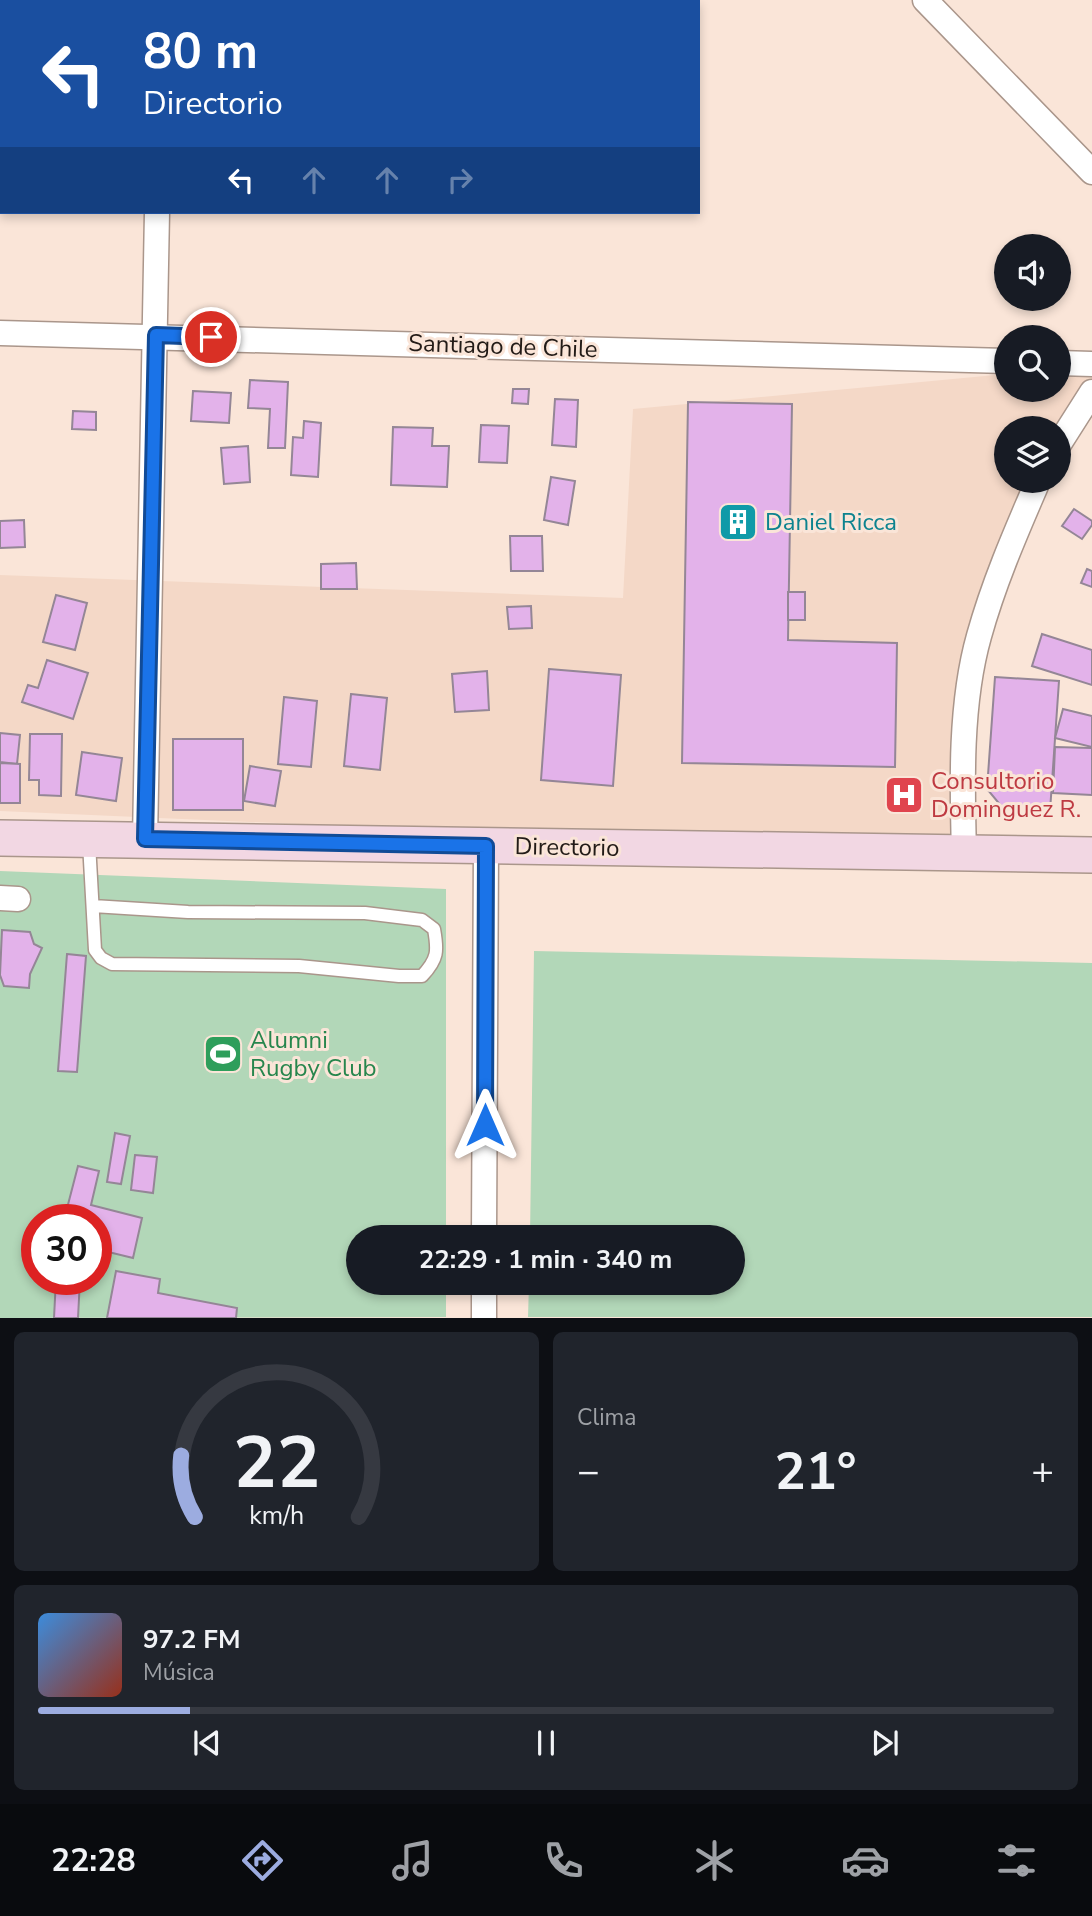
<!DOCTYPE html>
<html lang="es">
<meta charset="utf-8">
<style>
:root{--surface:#171b24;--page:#20242c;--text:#f1f3f6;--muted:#9ea1a6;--line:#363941;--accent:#9cace0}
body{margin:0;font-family:"Nunito Sans",sans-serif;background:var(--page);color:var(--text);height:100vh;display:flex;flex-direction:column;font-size:26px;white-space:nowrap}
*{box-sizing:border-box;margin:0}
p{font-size:23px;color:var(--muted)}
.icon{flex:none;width:38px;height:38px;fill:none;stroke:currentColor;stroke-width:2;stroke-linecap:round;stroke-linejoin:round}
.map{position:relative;height:1318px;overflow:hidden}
.side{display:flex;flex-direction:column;gap:14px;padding:14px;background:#0d0f14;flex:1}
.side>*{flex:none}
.banner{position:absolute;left:0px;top:0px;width:700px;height:214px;box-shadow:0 4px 10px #0003;background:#1a4fa0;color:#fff;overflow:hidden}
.buttons{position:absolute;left:994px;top:234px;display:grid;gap:14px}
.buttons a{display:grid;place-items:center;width:77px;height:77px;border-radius:50%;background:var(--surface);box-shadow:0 4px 10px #0003;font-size:35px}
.speed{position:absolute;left:21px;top:1204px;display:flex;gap:14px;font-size:35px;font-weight:700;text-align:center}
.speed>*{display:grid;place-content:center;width:91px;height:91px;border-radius:50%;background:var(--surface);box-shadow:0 4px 10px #0003;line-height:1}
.speed .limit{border:10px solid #d22;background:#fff;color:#111}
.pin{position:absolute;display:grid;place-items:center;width:60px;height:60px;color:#fff;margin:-30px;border:4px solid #fff;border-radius:50%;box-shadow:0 2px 7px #0007}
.me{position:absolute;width:77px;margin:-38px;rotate:0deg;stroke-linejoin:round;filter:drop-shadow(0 0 5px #0008)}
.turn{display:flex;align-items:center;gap:24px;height:147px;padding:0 28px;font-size:32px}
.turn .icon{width:91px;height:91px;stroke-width:2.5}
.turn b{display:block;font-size:49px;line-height:60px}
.lanes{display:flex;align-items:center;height:66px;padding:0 28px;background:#0003;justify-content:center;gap:35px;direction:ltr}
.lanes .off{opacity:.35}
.big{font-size:52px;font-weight:700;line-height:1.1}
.side .card{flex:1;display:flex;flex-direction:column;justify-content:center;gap:10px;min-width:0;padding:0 24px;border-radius:10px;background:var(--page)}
.side .dial{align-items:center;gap:0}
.dial svg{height:182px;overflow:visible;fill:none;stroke:var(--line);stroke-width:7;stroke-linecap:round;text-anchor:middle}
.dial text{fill:var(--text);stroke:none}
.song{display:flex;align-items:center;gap:21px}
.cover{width:84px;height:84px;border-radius:10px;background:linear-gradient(135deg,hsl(210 70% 55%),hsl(10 70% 35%))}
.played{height:7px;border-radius:4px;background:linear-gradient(90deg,var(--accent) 15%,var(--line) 15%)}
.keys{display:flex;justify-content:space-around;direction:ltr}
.heat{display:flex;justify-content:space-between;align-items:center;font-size:38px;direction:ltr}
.side .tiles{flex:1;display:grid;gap:14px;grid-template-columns:1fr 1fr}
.card:last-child{grid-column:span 2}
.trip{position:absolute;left:346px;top:1225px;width:399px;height:70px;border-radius:35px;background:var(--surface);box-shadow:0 4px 10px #0003;font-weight:700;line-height:70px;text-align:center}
.menu{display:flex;height:112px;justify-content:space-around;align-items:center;background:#090b0e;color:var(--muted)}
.menu .icon{width:49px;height:49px}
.menu .current{color:var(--accent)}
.menu b{font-size:32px;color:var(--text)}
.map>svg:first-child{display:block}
</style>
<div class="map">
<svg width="1092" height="1318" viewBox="0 0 1092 1318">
<rect width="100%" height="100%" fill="#fae5d8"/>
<path fill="#f4d8c7" d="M1092 366V392L1059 429H1006V481H1038L979 636 964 853 0 811V575L623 598 633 409 1006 374V390H1059V369Z"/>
<g fill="#b2d7b8" fill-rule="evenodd">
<path d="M0 871 446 889V1237H359V1283H446V1317L0 1318ZM37 1220H96V1279H37Z"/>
<path d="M534 951 1092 963V1317H528L529 1283H733V1237H530Z"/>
</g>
<g fill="#e3b2ea" stroke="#948696" stroke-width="2">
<path d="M250 380 288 382 285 448H268L270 409 248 408Z"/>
<path d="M513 389H529L528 404 512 403Z"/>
<path d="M193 391 231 393 229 423 191 421Z"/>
<path d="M555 399 578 400 576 447 552 445Z"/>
<path d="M688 402 792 404 788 640 897 643 895 767 682 763Z"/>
<path d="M73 411 96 412V430L72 429Z"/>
<path d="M304 421 321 423 318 477 291 475 293 437 303 438Z"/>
<path d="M481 425 509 426 507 463 479 462Z"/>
<path d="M393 427 433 428 432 446H449L447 487 391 485Z"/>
<path d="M248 446 250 482 224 484 221 448Z"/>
<path d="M551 477 575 481 568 525 544 520Z"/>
<path d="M1074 509 1092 521V525L1082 539 1062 526Z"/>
<path d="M24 520 25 547 0 548V521Z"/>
<path d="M510 536H542L543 571H511Z"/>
<path d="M356 563 357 589H321V564Z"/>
<path d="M1087 569 1092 571V587L1081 583Z"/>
<rect x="788" y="592" width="17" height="28"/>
<path d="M56 595 87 603 75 650 43 642Z"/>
<path d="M531 606 532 628 509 629 507 607Z"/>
<path d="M1042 634 1092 650V685L1032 666Z"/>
<path d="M47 660 88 673 73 719 22 702 28 685 38 688Z"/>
<path d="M549 669 621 675 613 786 541 780Z"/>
<path d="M487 671 489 710 455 712 452 674Z"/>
<path d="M995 677 1059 681 1050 811 1002 807 987 789Z"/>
<path d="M351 694 387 698 380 770 344 766Z"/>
<path d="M284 697 317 701 311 767 278 764Z"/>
<path d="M1063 709 1092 716V747L1055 738Z"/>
<path d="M0 733 20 735 17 764 0 762Z"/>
<path d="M30 734H62L61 796 39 795V780H29Z"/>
<rect x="173" y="739" width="70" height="71"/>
<path d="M1055 747 1092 748V795L1053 793Z"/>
<path d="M82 752 122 758 116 801 76 795Z"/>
<path d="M0 763 20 764V803H0Z"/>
<path d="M250 766 281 771 275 806 244 801Z"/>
<path d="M2 930 30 932 34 944 42 948 30 974 29 988 4 986 0 975Z"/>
<path d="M67 954 86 956 77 1072 58 1071Z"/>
<path d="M115 1133 130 1136 121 1184 107 1182Z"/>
<path d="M135 1155 157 1157 153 1193 131 1190Z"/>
<path d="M78 1166 99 1171 91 1205 142 1218 133 1258 96 1249V1220H64Z"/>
<path d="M116 1271 160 1279 158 1293 237 1308 236 1318H107Z"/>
<path d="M56 1279H80L78 1318H54Z"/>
</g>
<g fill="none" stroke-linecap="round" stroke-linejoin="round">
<g stroke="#aa968b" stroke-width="15">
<path id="lane" d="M89 843 95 950 101 958 112 964 299 966 399 976H422C438 959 438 951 434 929L422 920 365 913 188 912 93 906"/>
</g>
<g stroke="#aa968b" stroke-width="27">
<g id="street">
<path d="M925 0 1092 172"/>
<path d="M160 2V0"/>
<path d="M0 333 1006 361"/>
<path d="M1059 363 1092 364"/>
<path d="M1059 444 1092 392"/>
<path d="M145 839 157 212"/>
<path d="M964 853C962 783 960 703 979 636 994 582 1016 532 1038 481"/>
<path d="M0 898 18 899"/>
<path d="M484 1237 486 846"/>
<path d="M484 1318V1283"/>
</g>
</g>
<g stroke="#aa968b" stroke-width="38">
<path id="secondary" d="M0 838 1092 855"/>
</g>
<use href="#lane" stroke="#fff" stroke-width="12"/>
<use href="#street" stroke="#fff" stroke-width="24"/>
<use href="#secondary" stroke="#f2d7e3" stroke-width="35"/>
</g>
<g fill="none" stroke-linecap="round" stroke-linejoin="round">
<g stroke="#114b97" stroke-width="18">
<path id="route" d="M211 337 156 335 145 839 486 846 485 1125"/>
</g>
<use href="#route" stroke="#1a73e8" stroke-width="12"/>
</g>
<defs>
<g id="building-square" transform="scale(2.0125)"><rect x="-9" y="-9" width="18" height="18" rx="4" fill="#0f9aa8" stroke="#fae5d8"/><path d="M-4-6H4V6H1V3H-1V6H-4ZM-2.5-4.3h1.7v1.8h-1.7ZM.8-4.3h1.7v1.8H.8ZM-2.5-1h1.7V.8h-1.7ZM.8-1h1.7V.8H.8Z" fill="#fff"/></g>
<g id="hospital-square" transform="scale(2.0125)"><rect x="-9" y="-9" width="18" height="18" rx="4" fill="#e0444e" stroke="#fae5d8"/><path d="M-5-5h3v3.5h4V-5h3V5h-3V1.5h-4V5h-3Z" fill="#fff"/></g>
<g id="stadium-square" transform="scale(2.0125)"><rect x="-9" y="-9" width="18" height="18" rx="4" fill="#2e9e5b" stroke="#fae5d8"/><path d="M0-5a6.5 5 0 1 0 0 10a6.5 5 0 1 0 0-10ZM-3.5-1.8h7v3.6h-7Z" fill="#fff"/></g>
</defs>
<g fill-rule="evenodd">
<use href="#building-square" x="738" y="522"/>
<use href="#hospital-square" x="904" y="795"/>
<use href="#stadium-square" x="223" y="1054"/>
</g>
<g text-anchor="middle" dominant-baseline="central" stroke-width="6" stroke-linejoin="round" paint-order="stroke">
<g font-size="24" fill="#221b17" stroke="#fae5d8">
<text transform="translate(503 346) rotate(2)">Santiago de Chile</text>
<text transform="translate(567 847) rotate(1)">Directorio</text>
</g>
<g font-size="24" fill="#0d838f" stroke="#fae5d8" text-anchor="start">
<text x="765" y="522">Daniel Ricca</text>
</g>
<g font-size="24" fill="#be3a42" stroke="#fae5d8" text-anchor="start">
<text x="931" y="781">Consultorio<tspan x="931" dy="28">Dominguez R.</tspan></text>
</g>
<g font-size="24" fill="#27864d" stroke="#fae5d8" text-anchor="start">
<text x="250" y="1040">Alumni<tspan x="250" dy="28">Rugby Club</tspan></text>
</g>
</g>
</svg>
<div class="buttons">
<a><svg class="icon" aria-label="sound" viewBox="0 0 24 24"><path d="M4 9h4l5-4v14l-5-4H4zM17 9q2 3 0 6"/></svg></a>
<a><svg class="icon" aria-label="search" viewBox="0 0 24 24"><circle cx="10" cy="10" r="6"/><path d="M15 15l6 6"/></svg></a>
<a><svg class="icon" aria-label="layers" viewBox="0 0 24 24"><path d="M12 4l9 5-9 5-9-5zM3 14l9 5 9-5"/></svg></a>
</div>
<div class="speed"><div class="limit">30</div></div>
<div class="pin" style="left:211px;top:337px;background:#d93025"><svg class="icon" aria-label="arrive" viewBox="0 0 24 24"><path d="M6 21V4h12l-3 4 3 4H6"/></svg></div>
<svg class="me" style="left:485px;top:1125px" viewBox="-20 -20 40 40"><path d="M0-17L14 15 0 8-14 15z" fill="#1a73e8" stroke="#fff" stroke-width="4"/></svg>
<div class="trip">22:29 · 1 min · 340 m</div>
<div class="banner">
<div class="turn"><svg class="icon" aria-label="left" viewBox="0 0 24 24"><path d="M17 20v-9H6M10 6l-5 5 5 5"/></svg><div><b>80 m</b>Directorio</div></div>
<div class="lanes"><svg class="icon" aria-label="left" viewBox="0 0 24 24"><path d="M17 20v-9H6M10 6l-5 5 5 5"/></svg><svg class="icon off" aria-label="ahead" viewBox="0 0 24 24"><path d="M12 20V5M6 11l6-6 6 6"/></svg><svg class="icon off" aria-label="ahead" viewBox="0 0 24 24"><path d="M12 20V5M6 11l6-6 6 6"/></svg><svg class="icon off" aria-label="right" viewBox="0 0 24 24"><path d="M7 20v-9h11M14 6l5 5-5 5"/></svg></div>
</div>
</div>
<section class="side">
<div class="tiles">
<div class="card dial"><svg viewBox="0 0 100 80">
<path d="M14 69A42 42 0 1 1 86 69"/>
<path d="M14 69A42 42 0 0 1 8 42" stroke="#9cace0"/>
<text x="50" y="56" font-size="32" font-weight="700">22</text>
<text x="50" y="72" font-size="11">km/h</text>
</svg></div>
<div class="card"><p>Clima</p>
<div class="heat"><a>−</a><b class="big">21°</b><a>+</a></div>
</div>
<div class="card">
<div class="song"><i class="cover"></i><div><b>97.2 FM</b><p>Música</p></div></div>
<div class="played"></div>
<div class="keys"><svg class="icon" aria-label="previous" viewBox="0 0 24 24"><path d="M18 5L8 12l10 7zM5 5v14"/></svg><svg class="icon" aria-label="pause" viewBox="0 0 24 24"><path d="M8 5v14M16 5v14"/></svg><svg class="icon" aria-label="next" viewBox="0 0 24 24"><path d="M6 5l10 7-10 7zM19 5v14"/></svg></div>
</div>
</div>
</section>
<nav class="menu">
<b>22:28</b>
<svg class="icon current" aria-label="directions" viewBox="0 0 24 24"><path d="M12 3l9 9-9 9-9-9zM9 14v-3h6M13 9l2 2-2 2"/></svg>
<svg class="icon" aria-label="music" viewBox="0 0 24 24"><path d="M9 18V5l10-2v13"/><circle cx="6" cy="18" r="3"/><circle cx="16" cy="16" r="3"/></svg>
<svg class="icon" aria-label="phone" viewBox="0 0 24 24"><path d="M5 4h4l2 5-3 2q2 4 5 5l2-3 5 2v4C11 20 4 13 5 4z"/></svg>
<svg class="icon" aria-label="climate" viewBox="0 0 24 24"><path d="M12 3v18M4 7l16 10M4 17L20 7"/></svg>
<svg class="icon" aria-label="car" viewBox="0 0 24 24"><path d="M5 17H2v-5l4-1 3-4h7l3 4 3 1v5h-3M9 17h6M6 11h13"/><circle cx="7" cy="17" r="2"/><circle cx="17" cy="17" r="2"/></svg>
<svg class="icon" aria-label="filters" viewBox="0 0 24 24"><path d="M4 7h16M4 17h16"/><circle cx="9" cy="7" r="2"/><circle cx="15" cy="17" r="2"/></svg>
</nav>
